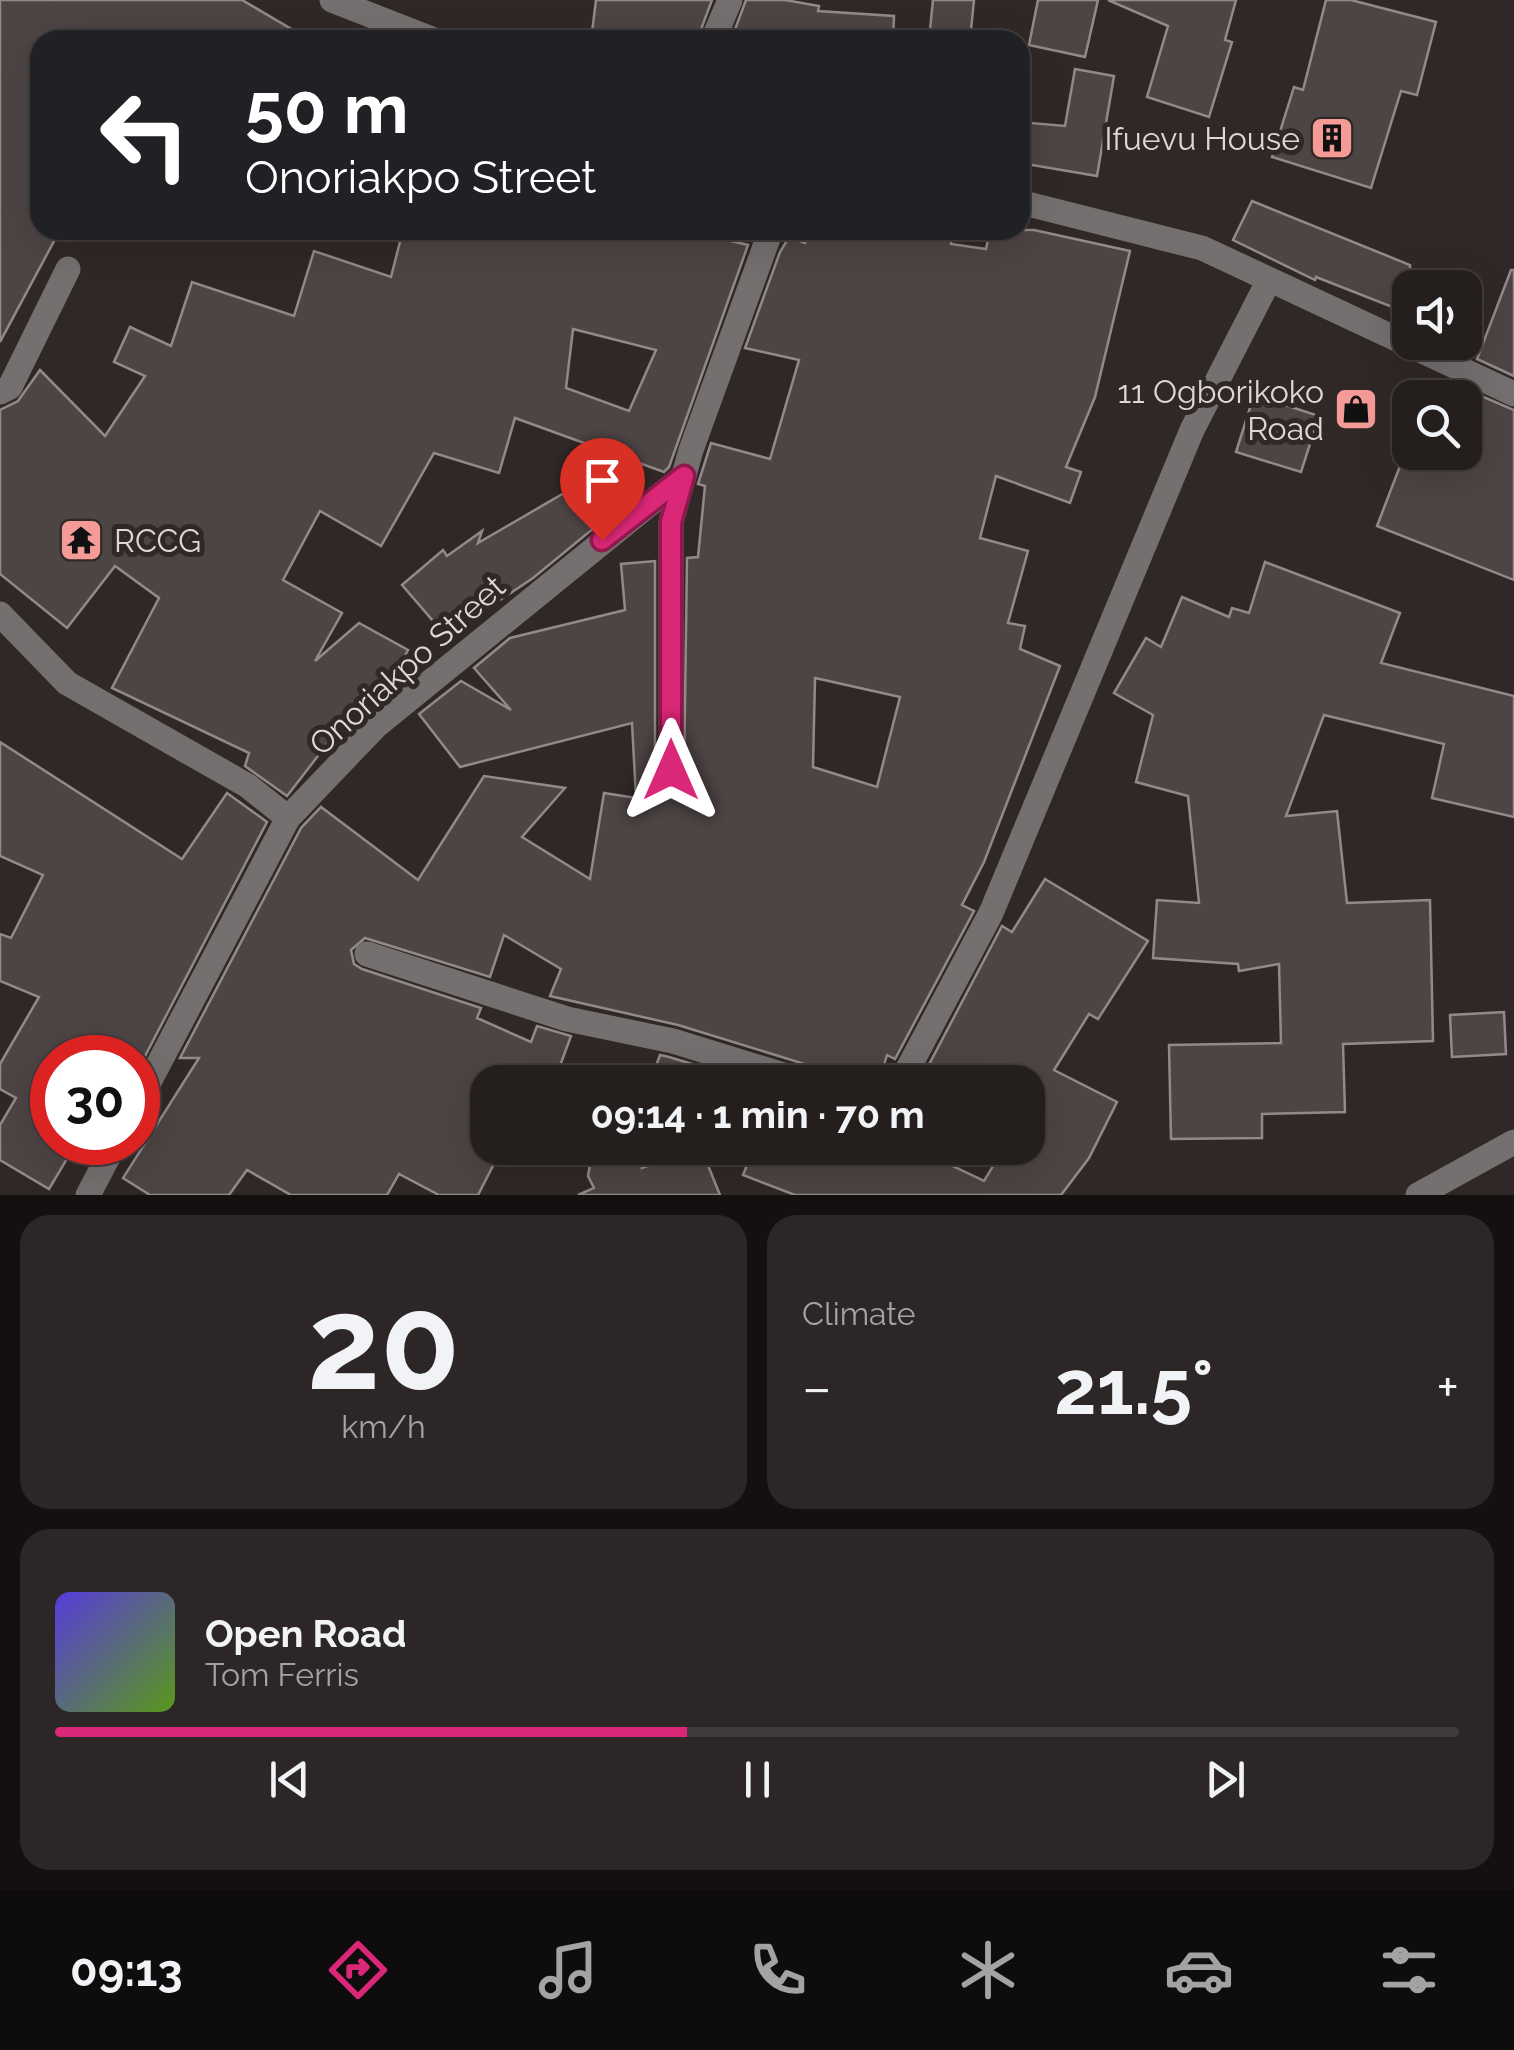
<!DOCTYPE html>
<meta charset="utf-8">
<style>
:root{--surface:#241e1d;--page:#2c2726;--text:#f1f3f6;--muted:#a3a2a4;--line:#413c3b;--accent:#db2777}
body{margin:0;font-family:Raleway,sans-serif;background:var(--page);color:var(--text);height:100vh;display:flex;flex-direction:column;font-size:38px;white-space:nowrap}
*{box-sizing:border-box;margin:0}
p{font-size:32px;color:var(--muted)}
.icon{flex:none;width:55px;height:55px;fill:none;stroke:currentColor;stroke-width:2;stroke-linecap:round;stroke-linejoin:round}
.map{position:relative;height:1195px;overflow:hidden}
.panel{display:flex;flex-direction:column;gap:20px;padding:20px;background:#141010;flex:1}
.panel>*{flex:none}
.top-card{position:absolute;left:30px;top:30px;width:1000px;height:210px;border-radius:30px;box-shadow:0 10px 40px #0002,0 0 0 2px var(--line);background:#202124;color:#fff;overflow:hidden}
.tools{position:absolute;left:1392px;top:270px;display:grid;gap:20px}
.tools a{display:grid;place-items:center;width:90px;height:90px;border-radius:20px;background:var(--surface);box-shadow:0 10px 40px #0002,0 0 0 2px var(--line);font-size:50px}
.speed{position:absolute;left:30px;top:1035px;display:flex;gap:20px;font-size:50px;font-weight:700;text-align:center}
.speed>*{display:grid;place-content:center;width:130px;height:130px;border-radius:50%;background:var(--surface);box-shadow:0 10px 40px #0002,0 0 0 2px var(--line);line-height:1}
.speed .limit{border:15px solid #d22;background:#fff;color:#111}
.pin{position:absolute;display:grid;place-items:center;width:85px;height:85px;color:#fff;margin:-102px -42px;border-radius:50% 50% 50% 0;rotate:-45deg;box-shadow:0 0 10px #0007}
.pin .icon{rotate:45deg}
.me{position:absolute;width:110px;margin:-55px;rotate:0deg;stroke-linejoin:round;filter:drop-shadow(0 0 8px #0008)}
.turn{display:flex;align-items:center;gap:35px;height:210px;padding:0 50px;font-size:45px}
.turn .icon{width:130px;height:130px;stroke-width:2.5}
.turn b{display:block;font-size:70px;line-height:85px}
.big{font-size:75px;font-weight:700;line-height:1.1}
.panel .tile{flex:1;display:flex;flex-direction:column;justify-content:center;gap:15px;min-width:0;padding:0 35px;border-radius:30px;background:var(--page)}
.panel .dial{align-items:center;gap:0}
.dial b{font-size:130px;line-height:1}
.song{display:flex;align-items:center;gap:30px}
.cover{width:120px;height:120px;border-radius:15px;background:linear-gradient(135deg,hsl(250 70% 55%),hsl(90 70% 35%))}
.played{height:10px;border-radius:5px;background:linear-gradient(90deg,var(--accent) 45%,var(--line) 45%)}
.keys{display:flex;justify-content:space-around;direction:ltr}
.heat{display:flex;justify-content:space-between;align-items:center;font-size:55px;direction:ltr}
.panel .tiles{flex:1;display:grid;gap:20px;grid-template-columns:1fr 1fr}
.tile:last-child{grid-column:span 2}
.trip{position:absolute;left:470px;top:1065px;width:575px;height:100px;border-radius:30px;background:var(--surface);box-shadow:0 10px 40px #0002,0 0 0 2px var(--line);font-weight:700;line-height:100px;text-align:center}
.menu{display:flex;height:160px;justify-content:space-around;align-items:center;background:#0e0c0c;color:var(--muted)}
.menu .icon{width:70px;height:70px}
.menu .selected{color:var(--accent)}
.menu b{font-size:45px;color:var(--text)}
.map>svg:first-child{display:block}
</style>
<div class="map">
<svg width="1514" height="1195" viewBox="0 0 1514 1195">
<rect width="100%" height="100%" fill="#302827"/>
<g fill="#4d4444" stroke="#938988" stroke-width="2.5" fill-rule="evenodd">
<path d="M0 0H242L310 40H40V230H60L0 342Z"/>
<path d="M596 0H712L697 40H591Z"/>
<path d="M746 0H785L819 6 818 11 894 16 893 40H731Z"/>
<path d="M933 0H974L970 40H929Z"/>
<path d="M1038 0H1098L1085 57 1029 45Z"/>
<path d="M1108 0H1236L1225 40 1232 42 1209 117 1147 97 1168 26Z"/>
<path d="M1326 0H1351L1436 22 1417 95 1401 91 1371 188 1272 157 1294 87 1303 90Z"/>
<path d="M1075 69 1114 76 1097 176 1020 163V122L1065 126Z"/>
<path d="M1252 201 1410 265V314L1316 277 1315 280 1233 240Z"/>
<path d="M403 230H684L748 245 669 467 664 472 515 418 499 473 434 453 381 546 320 511 283 580 342 613 315 661 359 623 408 650 380 702 369 711 358 704 287 796 245 766 249 753 112 688 159 598 115 566 67 628 0 574V410L18 401 40 370 105 436 145 376 114 362 130 327 171 346 192 282 294 316 314 251 391 277ZM573 329 656 350 629 411 566 388Z"/>
<path d="M811 230H952L951 244 986 249 990 230H1034L1130 251 1095 397 1066 467 1081 472 1070 503 996 476 980 538 1028 551 1008 623 1025 626 1020 649 1060 666 984 862 962 905 974 911 895 1059 887 1055 879 1082H822L811 1066 678 1025 550 996 561 969 504 935 490 977 365 938 351 950 354 964 362 969 481 1008 477 1018 531 1042 537 1026 571 1036 554 1082H488V1148L499 1154 478 1195H439L399 1174 387 1195H291L247 1170 229 1195H150L123 1178 199 1058H180L301 828 321 807 418 880 484 776 565 788 522 837 590 879 604 793 636 798 632 723 460 767 419 714 461 681 511 710 474 668 510 638 625 610 621 564 655 561V771L662 783 670 786 684 779 687 558 698 557 705 486 698 484 711 443 770 459 799 360 745 348 780 252 789 237 805 243ZM815 678 900 697 877 787 813 767Z"/>
<path d="M1511 270H1514V376L1477 359Z"/>
<path d="M1465 389 1514 410V580L1377 526 1410 440V452H1465Z"/>
<path d="M1254 395 1319 416 1301 472 1236 452Z"/>
<path d="M590 478 611 514 533 578 446 636 402 585 443 550 447 556 482 531 478 543Z"/>
<path d="M1265 562 1400 613 1381 663 1514 696V817L1432 798 1444 744 1324 715 1286 816 1337 811 1347 903 1430 900 1433 1041 1343 1044 1345 1112 1262 1114V1138L1171 1139 1169 1045 1281 1043 1279 964 1239 971 1238 964 1153 958 1157 900 1199 903 1188 796 1136 782 1153 715 1114 693 1146 638 1161 647 1182 597 1229 617 1232 608 1249 613Z"/>
<path d="M0 742 182 859 227 793 267 822 144 1058H52V1142H77L49 1189 0 1160V1125L16 1098 0 1089V1064L39 997 0 981V934L11 938 43 875 0 856Z"/>
<path d="M1045 879 1148 941 1098 1019 1089 1014 1054 1070 1117 1102 1089 1158 1061 1195H795L743 1175 754 1148H915L984 1181 1004 1148H1028V1082H941L924 1074 1002 926 1012 932Z"/>
<path d="M1504 1012 1506 1054 1452 1057 1450 1015Z"/>
<path d="M660 1055 669 1057 752 1082H650Z"/>
<path d="M593 1148H645L642 1168 701 1148 720 1195H578L594 1188 588 1176Z"/>
</g>
<g fill="none" stroke-linecap="round" stroke-linejoin="round">
<g stroke="#757070" stroke-width="25">
<path d="M332 0 434 40"/>
<path d="M713 40 730 0"/>
<path d="M1020 202 1202 248 1514 394"/>
<path d="M0 392 10 387 68 269"/>
<path d="M0 614 67 683 248 786 288 818"/>
<path d="M671 770V522L691 450 771 230"/>
<path d="M367 954 567 1019 673 1041 806 1082"/>
<path d="M901 1082 991 913 1192 430 1269 280"/>
<path d="M138 1103 288 818 376 726 684 476"/>
<path d="M88 1195 116 1142"/>
<path d="M1418 1195 1514 1142"/>
</g>
</g>
<g fill="none" stroke-linecap="round" stroke-linejoin="round">
<g stroke="#8e194d" stroke-width="25">
<path id="route" d="M602 540 684 476 671 522V770"/>
</g>
<use href="#route" stroke="#db2777" stroke-width="18"/>
</g>
<defs>
<g id="building-square" transform="scale(2.25)"><rect x="-9" y="-9" width="18" height="18" rx="4" fill="#f59b97" stroke="#302827"/><path d="M-4-6H4V6H1V3H-1V6H-4ZM-2.5-4.3h1.7v1.8h-1.7ZM.8-4.3h1.7v1.8H.8ZM-2.5-1h1.7V.8h-1.7ZM.8-1h1.7V.8H.8Z" fill="#111"/></g>
<g id="shop-square" transform="scale(2.25)"><rect x="-9" y="-9" width="18" height="18" rx="4" fill="#f59b97" stroke="#302827"/><path d="M-5-2.5h2.3a2.7 3.5 0 0 1 5.4 0H5L5.5 6h-11ZM-1.5-2.5h3a1.5 2.3 0 0 0-3 0Z" fill="#111"/></g>
<g id="temple-square" transform="scale(2.25)"><rect x="-9" y="-9" width="18" height="18" rx="4" fill="#f59b97" stroke="#302827"/><path d="M0-6L5-2H3V0L6.5 2.5H4V6H1.5V3h-3V6H-4V2.5H-6.5L-3 0V-2H-5Z" fill="#111"/></g>
</defs>
<g fill-rule="evenodd">
<use href="#building-square" x="1332" y="138"/>
<use href="#shop-square" x="1356" y="409"/>
<use href="#temple-square" x="81" y="540"/>
</g>
<g text-anchor="middle" dominant-baseline="central" stroke-width="10" stroke-linejoin="round" paint-order="stroke">
<g font-size="32" fill="#ddd7d6" stroke="#302827" text-anchor="end">
<text x="1300" y="138">Ifuevu House</text>
<text x="1324" y="391">11 Ogborikoko<tspan x="1324" dy="37">Road</tspan></text>
<text x="114" y="540" text-anchor="start">RCCG</text>
</g>
<g font-size="32" fill="#ddd7d6" stroke="#302827">
<text transform="translate(407 665) rotate(-42)">Onoriakpo Street</text>
</g>
</g>
</svg>
<div class="tools">
<a><svg class="icon" aria-label="sound" viewBox="0 0 24 24"><path d="M4 9h4l5-4v14l-5-4H4zM17 9q2 3 0 6"/></svg></a>
<a><svg class="icon" aria-label="search" viewBox="0 0 24 24"><circle cx="10" cy="10" r="6"/><path d="M15 15l6 6"/></svg></a>
</div>
<div class="speed"><div class="limit">30</div></div>
<div class="pin" style="left:602px;top:540px;background:#d93025"><svg class="icon" aria-label="arrive" viewBox="0 0 24 24"><path d="M6 21V4h12l-3 4 3 4H6"/></svg></div>
<svg class="me" style="left:671px;top:770px" viewBox="-20 -20 40 40"><path d="M0-17L14 15 0 8-14 15z" fill="#db2777" stroke="#fff" stroke-width="4"/></svg>
<div class="trip">09:14 · 1 min · 70 m</div>
<div class="top-card">
<div class="turn"><svg class="icon" aria-label="left" viewBox="0 0 24 24"><path d="M17 20v-9H6M10 6l-5 5 5 5"/></svg><div><b>50 m</b>Onoriakpo Street</div></div>
</div>
</div>
<section class="panel">
<div class="tiles">
<div class="tile dial"><b>20</b><p>km/h</p></div>
<div class="tile"><p>Climate</p>
<div class="heat"><a>−</a><b class="big">21.5°</b><a>+</a></div>
</div>
<div class="tile">
<div class="song"><i class="cover"></i><div><b>Open Road</b><p>Tom Ferris</p></div></div>
<div class="played"></div>
<div class="keys"><svg class="icon" aria-label="previous" viewBox="0 0 24 24"><path d="M18 5L8 12l10 7zM5 5v14"/></svg><svg class="icon" aria-label="pause" viewBox="0 0 24 24"><path d="M8 5v14M16 5v14"/></svg><svg class="icon" aria-label="next" viewBox="0 0 24 24"><path d="M6 5l10 7-10 7zM19 5v14"/></svg></div>
</div>
</div>
</section>
<nav class="menu">
<b>09:13</b>
<svg class="icon selected" aria-label="directions" viewBox="0 0 24 24"><path d="M12 3l9 9-9 9-9-9zM9 14v-3h6M13 9l2 2-2 2"/></svg>
<svg class="icon" aria-label="music" viewBox="0 0 24 24"><path d="M9 18V5l10-2v13"/><circle cx="6" cy="18" r="3"/><circle cx="16" cy="16" r="3"/></svg>
<svg class="icon" aria-label="phone" viewBox="0 0 24 24"><path d="M5 4h4l2 5-3 2q2 4 5 5l2-3 5 2v4C11 20 4 13 5 4z"/></svg>
<svg class="icon" aria-label="climate" viewBox="0 0 24 24"><path d="M12 3v18M4 7l16 10M4 17L20 7"/></svg>
<svg class="icon" aria-label="car" viewBox="0 0 24 24"><path d="M5 17H2v-5l4-1 3-4h7l3 4 3 1v5h-3M9 17h6M6 11h13"/><circle cx="7" cy="17" r="2"/><circle cx="17" cy="17" r="2"/></svg>
<svg class="icon" aria-label="filters" viewBox="0 0 24 24"><path d="M4 7h16M4 17h16"/><circle cx="9" cy="7" r="2"/><circle cx="15" cy="17" r="2"/></svg>
</nav>
